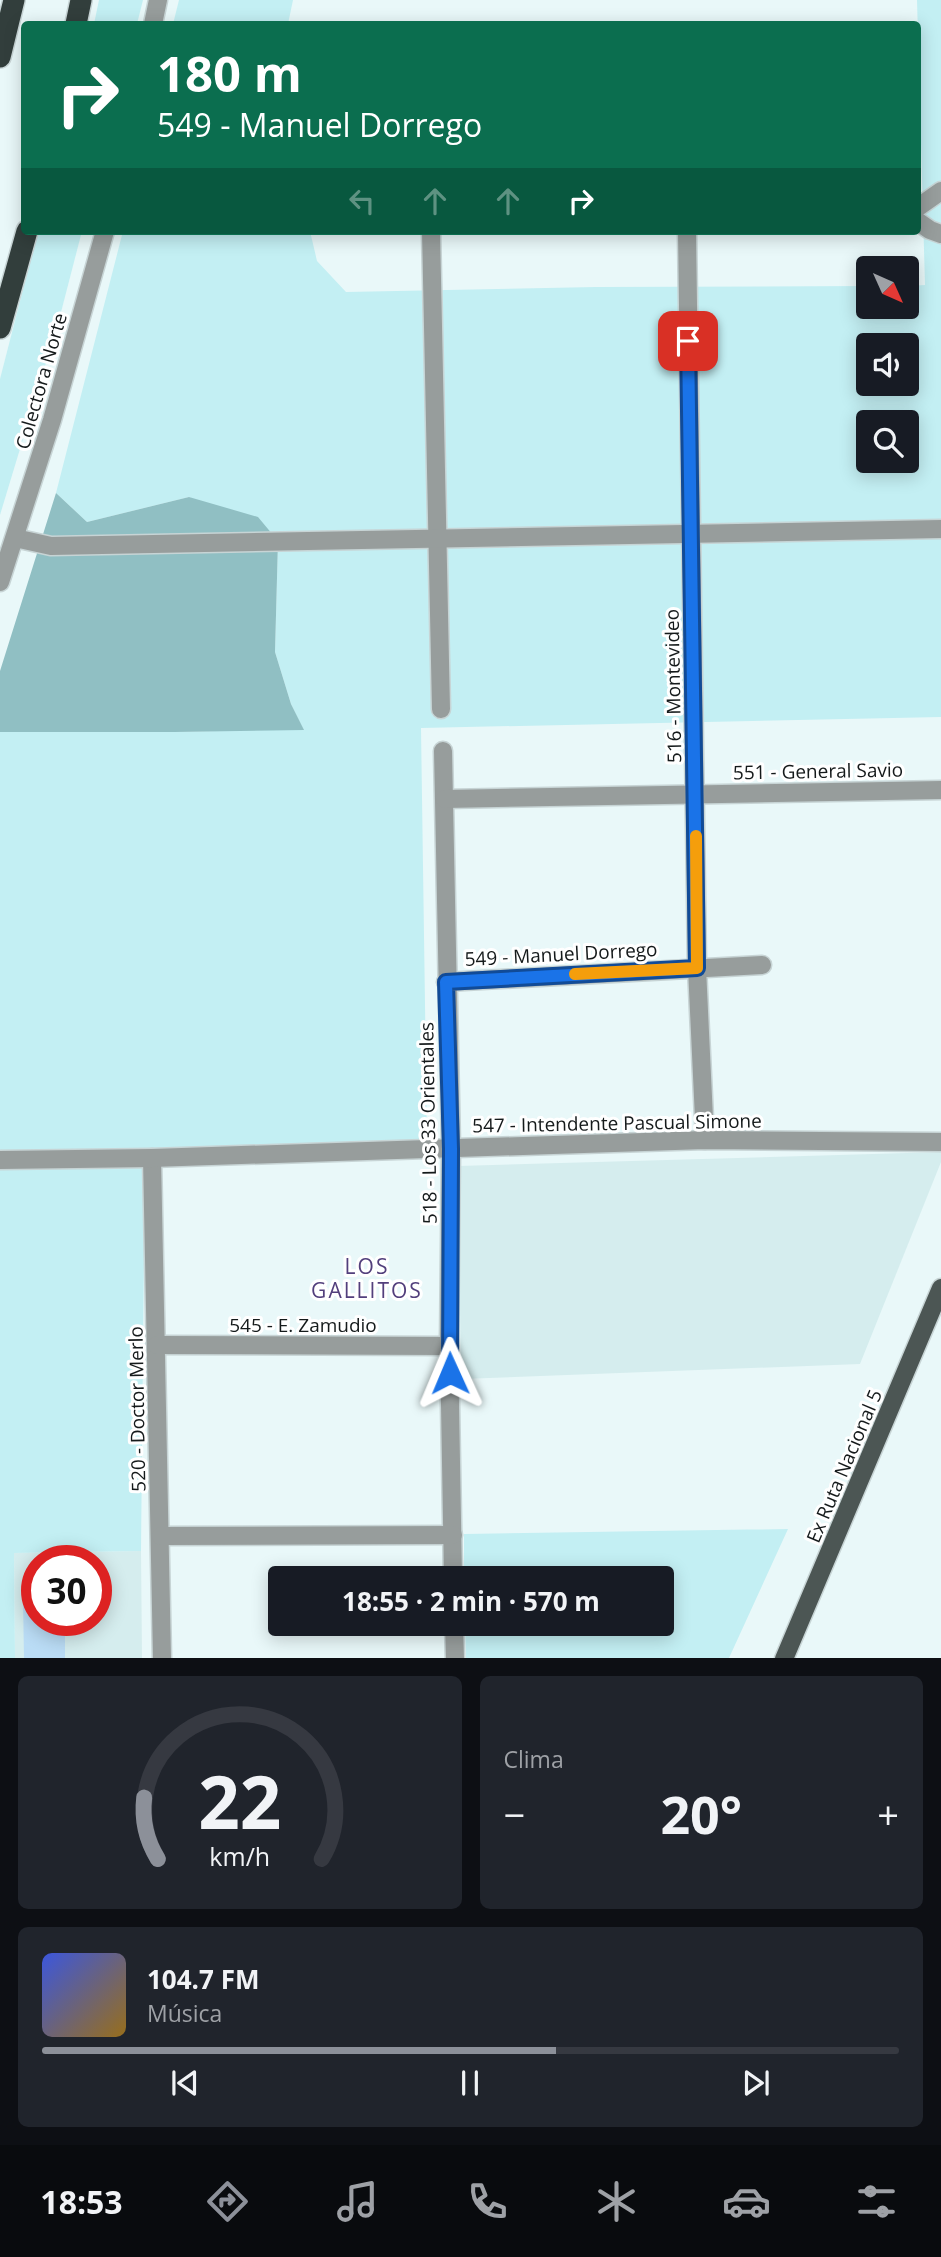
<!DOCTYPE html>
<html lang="es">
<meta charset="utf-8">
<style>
:root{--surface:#171b24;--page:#20242c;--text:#f1f3f6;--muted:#9ea1a6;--line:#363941;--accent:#8c9099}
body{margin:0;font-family:"Open Sans",sans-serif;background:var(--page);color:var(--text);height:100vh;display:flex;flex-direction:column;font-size:26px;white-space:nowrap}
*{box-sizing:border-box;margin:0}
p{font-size:23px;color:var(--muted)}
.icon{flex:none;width:38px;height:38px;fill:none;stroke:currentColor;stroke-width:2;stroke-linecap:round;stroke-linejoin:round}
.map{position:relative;height:1658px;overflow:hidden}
.sheet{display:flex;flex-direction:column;gap:18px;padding:18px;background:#0d0f14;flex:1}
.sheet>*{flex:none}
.banner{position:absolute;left:21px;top:21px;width:900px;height:214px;border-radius:7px;box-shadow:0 4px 18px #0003;background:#0b6e4f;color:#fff;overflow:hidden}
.needle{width:46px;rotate:135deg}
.fabs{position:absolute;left:856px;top:256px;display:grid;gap:14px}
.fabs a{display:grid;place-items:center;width:63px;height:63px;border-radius:7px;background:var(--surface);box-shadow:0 4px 18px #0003;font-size:35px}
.speed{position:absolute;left:21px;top:1545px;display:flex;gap:14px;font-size:35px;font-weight:700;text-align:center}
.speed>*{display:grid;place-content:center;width:91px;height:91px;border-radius:50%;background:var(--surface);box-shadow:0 4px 18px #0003;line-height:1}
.speed .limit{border:10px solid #d22;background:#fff;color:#111}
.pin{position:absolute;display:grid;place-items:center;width:60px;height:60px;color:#fff;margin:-30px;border-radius:14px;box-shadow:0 4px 10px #0006}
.me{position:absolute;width:77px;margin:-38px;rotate:359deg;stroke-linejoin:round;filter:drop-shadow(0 0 5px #0008)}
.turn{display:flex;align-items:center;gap:24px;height:147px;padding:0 21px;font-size:32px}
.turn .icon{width:91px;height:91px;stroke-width:2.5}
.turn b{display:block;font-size:49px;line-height:60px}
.lanes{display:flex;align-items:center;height:66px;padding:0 21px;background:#0003;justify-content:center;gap:35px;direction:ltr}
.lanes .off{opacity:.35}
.big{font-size:52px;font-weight:700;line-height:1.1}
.sheet .tile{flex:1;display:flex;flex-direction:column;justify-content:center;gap:10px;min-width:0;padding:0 24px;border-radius:10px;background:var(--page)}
.sheet .dial{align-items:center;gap:0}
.dial svg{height:182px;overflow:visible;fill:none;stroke:var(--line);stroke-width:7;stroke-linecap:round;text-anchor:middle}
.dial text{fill:var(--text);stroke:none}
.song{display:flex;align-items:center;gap:21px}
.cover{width:84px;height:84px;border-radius:10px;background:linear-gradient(135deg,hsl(230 70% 55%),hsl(40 70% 35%))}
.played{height:7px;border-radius:4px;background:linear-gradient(90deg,var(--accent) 60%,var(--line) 60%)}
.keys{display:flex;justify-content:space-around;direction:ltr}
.heat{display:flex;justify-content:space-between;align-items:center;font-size:38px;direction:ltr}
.sheet .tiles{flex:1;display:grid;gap:18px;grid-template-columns:1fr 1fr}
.tile:last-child{grid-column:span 2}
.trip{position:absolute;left:268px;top:1566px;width:406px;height:70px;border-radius:7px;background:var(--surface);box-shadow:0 4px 18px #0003;font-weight:700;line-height:70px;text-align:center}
.menu{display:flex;height:112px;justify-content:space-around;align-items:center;background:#090b0e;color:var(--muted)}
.menu .icon{width:49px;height:49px}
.menu .active{color:var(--accent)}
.menu b{font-size:32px;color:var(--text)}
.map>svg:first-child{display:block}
</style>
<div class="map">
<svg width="941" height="1659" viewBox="0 0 941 1659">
<rect width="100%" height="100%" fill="#e9f8f9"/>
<g fill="#d5edee" fill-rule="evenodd">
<path d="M941 1152V1162L860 1364 461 1379 458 1166Z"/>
<path d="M141 1551 142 1658H15L14 1553ZM37 1561H96V1620H37Z"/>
</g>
<g fill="#c3eff3" fill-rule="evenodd">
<path d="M99 0H143L137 24H94Z"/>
<path d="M179 0H293L288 24H173Z"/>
<path d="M917 0H941V717L421 728 427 1142 145 1150 141 1551 14 1553 15 1658 0 1659V732H175L303 729 291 704 275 652 278 541 189 497 87 522 56 493 123 231H310L317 261 346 292 596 287 868 286V306H906L907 286 925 285ZM868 345H906V383H868ZM868 422H906V460H868Z"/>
<path d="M38 231H82L59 320 0 515V379Z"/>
<path d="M788 1529 729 1658H466L465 1624H662V1578H464V1534Z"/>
</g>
<path fill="#90bfc3" d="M56 493 87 522 189 497 258 517 278 541 275 652 291 704 304 730 175 732H0V671Z"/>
<path fill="#badcf5" d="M23 1601H37V1620L65 1621V1658H24Z"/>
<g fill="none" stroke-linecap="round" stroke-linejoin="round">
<g stroke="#c7d4d5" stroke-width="21">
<g id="minor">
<path d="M153 24 158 0"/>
<path d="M917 208 941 191"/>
<path d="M917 221 930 230 941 234"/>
<path d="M431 231 441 709"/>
<path d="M687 231 697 968 705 1140"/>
<path d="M15 538 51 546 941 529"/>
<path d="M0 582 52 420 105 231"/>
<path d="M443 751 451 1148 449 1346 453 1578"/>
<path d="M445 799 941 790"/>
<path d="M446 982 762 965"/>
<path d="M152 1158 162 1659"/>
<path d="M0 1160 152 1158 705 1140 941 1142"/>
<path d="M157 1345 449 1346"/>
<path d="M161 1536 453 1535"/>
<path d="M454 1624 455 1659"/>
</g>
</g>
<g stroke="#c7d4d5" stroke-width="21">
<path id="major" d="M784 1659 941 1288"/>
</g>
<g stroke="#c7d4d5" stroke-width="24">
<g id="highway">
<path d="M76 24 81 0"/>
<path d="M0 57 14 0"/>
<path d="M0 328 27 231"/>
</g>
</g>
<use href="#minor" stroke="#979d9c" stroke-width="18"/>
<use href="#major" stroke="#4c5654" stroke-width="18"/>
<use href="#highway" stroke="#323e3c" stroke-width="21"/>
</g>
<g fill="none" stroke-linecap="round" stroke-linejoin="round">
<g stroke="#114b97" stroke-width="18">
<path id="route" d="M450 1373 451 1149 446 982 697 968 688 341"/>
</g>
<use href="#route" stroke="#1a73e8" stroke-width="12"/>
<path stroke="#f59e0b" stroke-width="12" d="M575 974 697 968 696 836"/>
</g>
<g text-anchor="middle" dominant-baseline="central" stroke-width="6" stroke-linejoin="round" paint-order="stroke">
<g font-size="19" fill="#151a1b" stroke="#fff">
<text transform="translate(41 381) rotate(-74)">Colectora Norte</text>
<text transform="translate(673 686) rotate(-91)">516 - Montevideo</text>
<text transform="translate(818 771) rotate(-1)">551 - General Savio</text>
<text transform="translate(561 954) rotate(-3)">549 - Manuel Dorrego</text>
<text transform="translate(428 1123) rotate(-91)">518 - Los 33 Orientales</text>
<text transform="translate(617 1123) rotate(-1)">547 - Intendente Pascual Simone</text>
<text x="303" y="1325">545 - E. Zamudio</text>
<text transform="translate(137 1409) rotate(-91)">520 - Doctor Merlo</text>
<text transform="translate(844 1466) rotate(-67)">Ex Ruta Nacional 5</text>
</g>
<g font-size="21" letter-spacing="2" fill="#523f7c" stroke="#fff">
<text x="367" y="1266">LOS<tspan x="367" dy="24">GALLITOS</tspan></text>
</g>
</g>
</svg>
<div class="fabs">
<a><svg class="needle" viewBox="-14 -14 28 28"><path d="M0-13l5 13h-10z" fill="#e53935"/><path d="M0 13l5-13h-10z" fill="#9ea1a6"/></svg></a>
<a><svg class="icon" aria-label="sound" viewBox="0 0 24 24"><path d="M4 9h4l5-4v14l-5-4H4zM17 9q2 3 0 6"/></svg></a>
<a><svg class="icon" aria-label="search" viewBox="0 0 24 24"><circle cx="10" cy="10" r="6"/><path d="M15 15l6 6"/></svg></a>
</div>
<div class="speed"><div class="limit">30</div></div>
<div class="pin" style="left:688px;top:341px;background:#d93025"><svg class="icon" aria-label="arrive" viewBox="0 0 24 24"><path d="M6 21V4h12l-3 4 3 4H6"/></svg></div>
<svg class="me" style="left:450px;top:1373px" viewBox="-20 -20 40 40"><path d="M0-17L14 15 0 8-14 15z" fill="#1a73e8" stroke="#fff" stroke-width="4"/></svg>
<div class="trip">18:55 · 2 min · 570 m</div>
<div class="banner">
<div class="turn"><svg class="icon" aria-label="right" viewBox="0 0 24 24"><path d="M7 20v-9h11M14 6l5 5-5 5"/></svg><div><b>180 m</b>549 - Manuel Dorrego</div></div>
<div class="lanes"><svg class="icon off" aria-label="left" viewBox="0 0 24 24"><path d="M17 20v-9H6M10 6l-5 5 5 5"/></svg><svg class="icon off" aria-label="ahead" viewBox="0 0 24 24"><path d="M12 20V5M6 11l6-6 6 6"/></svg><svg class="icon off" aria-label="ahead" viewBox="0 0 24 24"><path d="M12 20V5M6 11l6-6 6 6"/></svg><svg class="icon" aria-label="right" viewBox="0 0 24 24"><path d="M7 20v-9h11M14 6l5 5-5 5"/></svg></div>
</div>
</div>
<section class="sheet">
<div class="tiles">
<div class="tile dial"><svg viewBox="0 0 100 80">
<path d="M14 69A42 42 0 1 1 86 69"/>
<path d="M14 69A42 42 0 0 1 8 42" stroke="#8c9099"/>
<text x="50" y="56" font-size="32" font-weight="700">22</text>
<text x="50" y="72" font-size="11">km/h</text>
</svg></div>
<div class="tile"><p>Clima</p>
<div class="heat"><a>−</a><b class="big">20°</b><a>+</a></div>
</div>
<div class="tile">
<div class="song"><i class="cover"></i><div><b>104.7 FM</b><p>Música</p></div></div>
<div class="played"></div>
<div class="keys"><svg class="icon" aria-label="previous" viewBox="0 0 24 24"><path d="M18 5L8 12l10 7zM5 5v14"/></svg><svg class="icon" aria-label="pause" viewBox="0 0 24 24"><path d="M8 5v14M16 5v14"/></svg><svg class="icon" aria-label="next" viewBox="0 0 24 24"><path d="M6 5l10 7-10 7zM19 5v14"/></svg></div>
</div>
</div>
</section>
<nav class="menu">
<b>18:53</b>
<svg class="icon active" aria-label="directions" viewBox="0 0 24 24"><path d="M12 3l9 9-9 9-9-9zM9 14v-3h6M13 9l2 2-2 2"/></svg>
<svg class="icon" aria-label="music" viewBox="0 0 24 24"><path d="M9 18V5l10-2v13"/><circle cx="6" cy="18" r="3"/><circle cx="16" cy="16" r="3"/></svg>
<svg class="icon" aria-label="phone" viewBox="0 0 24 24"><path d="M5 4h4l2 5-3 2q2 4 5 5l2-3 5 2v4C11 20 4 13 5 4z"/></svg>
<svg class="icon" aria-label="climate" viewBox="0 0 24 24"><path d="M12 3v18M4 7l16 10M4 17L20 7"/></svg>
<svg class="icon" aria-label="car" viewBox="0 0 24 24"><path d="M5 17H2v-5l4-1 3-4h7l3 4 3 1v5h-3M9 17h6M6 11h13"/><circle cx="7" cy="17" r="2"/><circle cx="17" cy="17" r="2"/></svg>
<svg class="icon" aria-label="filters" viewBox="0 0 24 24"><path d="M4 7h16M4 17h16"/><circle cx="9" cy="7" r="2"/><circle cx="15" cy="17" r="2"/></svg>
</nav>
